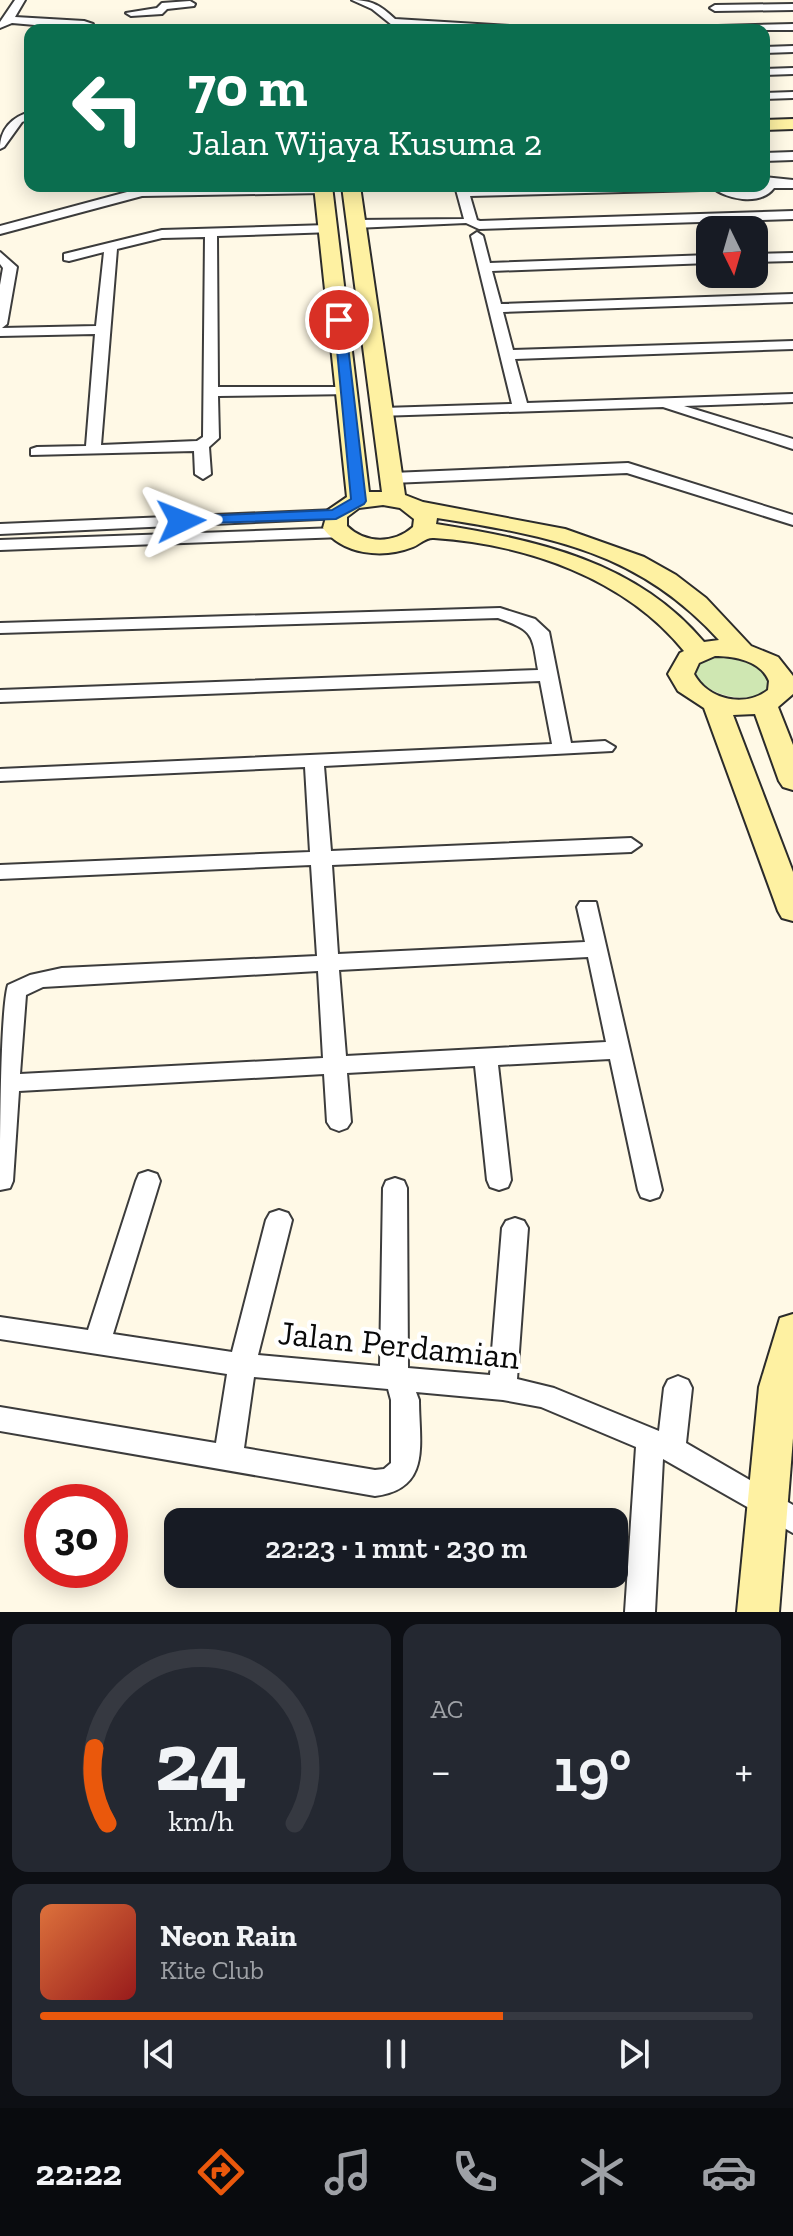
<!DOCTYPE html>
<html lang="id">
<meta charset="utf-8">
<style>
:root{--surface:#171b24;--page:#242831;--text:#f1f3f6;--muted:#9ea1a6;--line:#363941;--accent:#ea580c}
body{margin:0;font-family:"Zilla Slab",serif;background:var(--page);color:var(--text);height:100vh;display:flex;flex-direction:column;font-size:30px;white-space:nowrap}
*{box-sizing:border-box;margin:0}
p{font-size:26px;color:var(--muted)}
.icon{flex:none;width:44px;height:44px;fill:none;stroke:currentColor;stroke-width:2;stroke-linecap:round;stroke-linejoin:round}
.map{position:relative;height:1612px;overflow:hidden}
.details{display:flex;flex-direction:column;gap:12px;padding:12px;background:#0d0f14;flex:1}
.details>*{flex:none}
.banner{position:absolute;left:24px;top:24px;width:746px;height:168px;border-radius:16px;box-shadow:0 4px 20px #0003;background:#0b6e4f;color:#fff;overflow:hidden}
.needle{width:52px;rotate:175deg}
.tools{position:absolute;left:696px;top:216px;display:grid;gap:16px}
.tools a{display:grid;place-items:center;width:72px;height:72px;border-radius:16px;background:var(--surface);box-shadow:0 4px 20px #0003;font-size:40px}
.speed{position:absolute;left:24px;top:1484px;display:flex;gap:16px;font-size:40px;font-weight:700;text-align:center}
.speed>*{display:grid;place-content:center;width:104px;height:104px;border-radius:50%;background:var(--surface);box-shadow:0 4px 20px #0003;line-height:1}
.speed .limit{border:12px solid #d22;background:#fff;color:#111}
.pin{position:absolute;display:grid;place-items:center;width:68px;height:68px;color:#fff;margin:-34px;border:4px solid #fff;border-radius:50%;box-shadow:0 2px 8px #0007}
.me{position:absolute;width:88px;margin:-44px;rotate:88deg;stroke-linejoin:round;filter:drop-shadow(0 0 6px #0008)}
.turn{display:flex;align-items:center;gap:28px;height:168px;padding:0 32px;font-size:36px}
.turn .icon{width:104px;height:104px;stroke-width:2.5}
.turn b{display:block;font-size:56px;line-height:68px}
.big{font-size:60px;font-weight:600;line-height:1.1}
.details .card{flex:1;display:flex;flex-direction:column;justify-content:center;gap:12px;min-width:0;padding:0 28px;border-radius:16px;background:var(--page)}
.details .dial{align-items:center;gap:0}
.dial svg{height:208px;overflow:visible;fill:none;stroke:var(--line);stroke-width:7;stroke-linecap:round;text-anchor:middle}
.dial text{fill:var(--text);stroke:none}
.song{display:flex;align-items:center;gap:24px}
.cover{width:96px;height:96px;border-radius:12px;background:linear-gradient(135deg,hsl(20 70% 55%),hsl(0 70% 35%))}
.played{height:8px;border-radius:4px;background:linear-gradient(90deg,var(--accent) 65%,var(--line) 65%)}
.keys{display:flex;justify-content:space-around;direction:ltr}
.heat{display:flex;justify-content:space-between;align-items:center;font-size:44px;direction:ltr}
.details .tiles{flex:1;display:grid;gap:12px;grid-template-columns:1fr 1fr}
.card:last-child{grid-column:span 2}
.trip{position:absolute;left:164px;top:1508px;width:464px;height:80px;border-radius:16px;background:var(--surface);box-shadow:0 4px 20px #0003;font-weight:600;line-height:80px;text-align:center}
.tabs{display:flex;height:128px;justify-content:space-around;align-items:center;background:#090b0e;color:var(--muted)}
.tabs .icon{width:56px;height:56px}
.tabs .active{color:var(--accent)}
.tabs b{font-size:36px;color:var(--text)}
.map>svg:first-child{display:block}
</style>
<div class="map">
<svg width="793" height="1612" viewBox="0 0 793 1612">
<rect width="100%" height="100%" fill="#fff9e6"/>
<path fill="#cfe7b2" d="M714 652 768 660 771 691C759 696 747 699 734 697 706 693 676 671 714 652Z"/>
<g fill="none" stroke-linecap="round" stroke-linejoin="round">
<g stroke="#3c3c3c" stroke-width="4">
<g id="street">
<path d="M15 0H25L15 17 84 21 93 24V30L12 23 0 28V22Z"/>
<path d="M352 0C372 0 381 6 395 19L525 27 530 30 392 25 372 9Z"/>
<path d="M190 1 195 4 194 6 167 9 162 14 131 16 126 13 157 8 162 3Z"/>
<path d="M793 4V10L715 11 710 8 715 5Z"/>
<path d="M793 24V30H676L681 27Z"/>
<path d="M793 46V52L764 53V47Z"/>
<path d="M793 68V74L764 75V69Z"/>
<path d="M793 92V98L764 99V93Z"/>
<path d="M30 112V119L22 122 4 147 0 149C0 129 12 117 30 112Z"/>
<path d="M793 152V160L764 161V153Z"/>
<path d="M764 177 793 180V188H774C761 206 725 200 711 186L748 191 764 186Z"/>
<path d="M327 186 330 189 324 193 142 196 0 234V226L142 188Z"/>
<path d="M455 186H467L468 189 707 186 701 190 470 196 477 220 480 221 793 211V219L479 229 466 223 355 228 349 224 355 220 464 219Z"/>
<path d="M328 225 333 226V232L217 236 218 387H347L354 391 352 394 218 396 219 438 209 447 211 474 203 479 195 474 194 451 31 455V449L37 447 86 446 95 334 0 336V285L3 268 0 264V252L17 267 7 324 2 328 96 326 104 252 69 261 64 260V254L162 230ZM205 237 203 437 197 441 101 445 117 249 162 238Z"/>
<path d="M477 232 483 236 490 263 710 255V263L492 271 501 304 793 294V302L503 312 513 350 793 341V349L515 359 527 403 793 394V402L684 406 793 439V449L663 407 378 416 375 413 383 408 512 404 471 236Z"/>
<path d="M793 253V261L754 262V254Z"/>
<path d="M628 463 793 515V525L627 473 392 483 384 478 392 473Z"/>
<path d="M336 510 344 515 342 518 0 534V524Z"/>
<path d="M337 528 345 533 343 537 0 550V540Z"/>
<path d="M500 608 535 619 549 632 571 743 605 741 615 747 612 751 324 766 331 851 631 838 641 845 631 852 332 865 338 954 585 942 577 907 580 902H596L662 1190 659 1197 650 1200 641 1197 638 1190 610 1059 498 1065 511 1180 508 1187 499 1190 490 1187 487 1180 475 1066 347 1073 351 1122 347 1128 339 1131 331 1128 327 1122 324 1074 19 1091 13 1181 10 1188 0 1190C0 1152 0 1012 8 985L30 975 62 968 317 956 311 865 0 879V865L310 852 305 767 0 781V769L552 744 540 681 0 702V690L538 670C532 634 534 631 498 618L0 633V623ZM588 957 606 1042 346 1056 339 970ZM318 971 323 1058 20 1074 26 995 43 987Z"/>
<path d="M148 1171 157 1174 160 1181 113 1334 232 1352 266 1220 270 1213 279 1210 288 1213 292 1220 258 1355 380 1366 383 1188 386 1181 395 1178 404 1181 407 1188 408 1368 490 1375 502 1228 506 1221 515 1218 524 1221 528 1228 517 1379 554 1388 659 1431 664 1388 668 1380 678 1376 688 1380 692 1388 686 1443 793 1505V1533L663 1459 655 1612H625L636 1447 541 1407 503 1400 416 1392 419 1400C419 1443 432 1489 375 1496L0 1431V1407L216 1443 227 1374 0 1339V1317L88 1330 136 1181 139 1174ZM254 1377 388 1389 391 1400V1463L384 1469 375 1470 244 1448Z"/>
</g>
</g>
<g stroke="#2b2b2b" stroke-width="4">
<g id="secondary">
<path d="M793 119V129L764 130V120Z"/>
<path d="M314 186H332L369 492H382L342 186H360L405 495 423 502 565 529 644 557 676 575 706 598 751 646 778 657 793 676V694L778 707 793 745V790L783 787 779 781 755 714 733 715 793 872V921L782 918 778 911 704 708 678 691 668 674 680 653 684 651C625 578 526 544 434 538 426 537 420 544 413 547 383 559 343 555 323 528L328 510 347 497ZM383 505 400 508 414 519 413 527C394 544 365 544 347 526V517L359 508ZM437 518C551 536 639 552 719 640L704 642C636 561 537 540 436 524ZM715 656C735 656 761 661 769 681L768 690C745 708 708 700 694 674L699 663Z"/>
<path d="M793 1314V1438L779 1612H737L759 1387 780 1318Z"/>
</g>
</g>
<use href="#street" fill="#fff" fill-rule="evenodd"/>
<use href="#secondary" fill="#fef1a2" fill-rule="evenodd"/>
</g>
<path fill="#1a73e8" stroke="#114b97" stroke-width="2" d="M334 318 345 320 366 501 364 504 336 519 176 524 173 521 181 517 332 510 351 499Z"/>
<g text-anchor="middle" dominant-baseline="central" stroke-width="8" stroke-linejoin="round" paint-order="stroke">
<g font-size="34" fill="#090909" stroke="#fff">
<text transform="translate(399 1345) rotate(6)">Jalan Perdamian</text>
</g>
</g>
</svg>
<div class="tools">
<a><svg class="needle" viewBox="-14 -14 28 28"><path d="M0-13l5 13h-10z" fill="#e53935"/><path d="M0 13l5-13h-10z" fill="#9ea1a6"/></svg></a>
</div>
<div class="speed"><div class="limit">30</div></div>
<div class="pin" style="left:339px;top:320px;background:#d93025"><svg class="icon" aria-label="arrive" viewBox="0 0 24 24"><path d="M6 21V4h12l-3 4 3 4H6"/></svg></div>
<svg class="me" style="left:181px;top:521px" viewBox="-20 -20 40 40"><path d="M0-17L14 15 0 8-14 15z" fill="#1a73e8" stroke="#fff" stroke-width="4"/></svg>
<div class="trip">22:23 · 1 mnt · 230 m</div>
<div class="banner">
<div class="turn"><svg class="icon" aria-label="left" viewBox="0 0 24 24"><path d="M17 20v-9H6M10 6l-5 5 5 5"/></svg><div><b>70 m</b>Jalan Wijaya Kusuma 2</div></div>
</div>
</div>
<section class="details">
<div class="tiles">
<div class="card dial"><svg viewBox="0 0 100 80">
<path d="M14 69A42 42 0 1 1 86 69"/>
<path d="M14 69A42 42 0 0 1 9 40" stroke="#ea580c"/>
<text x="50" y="56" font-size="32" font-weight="700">24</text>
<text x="50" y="72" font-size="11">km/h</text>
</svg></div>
<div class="card"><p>AC</p>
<div class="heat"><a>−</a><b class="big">19°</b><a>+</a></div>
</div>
<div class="card">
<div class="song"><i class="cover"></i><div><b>Neon Rain</b><p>Kite Club</p></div></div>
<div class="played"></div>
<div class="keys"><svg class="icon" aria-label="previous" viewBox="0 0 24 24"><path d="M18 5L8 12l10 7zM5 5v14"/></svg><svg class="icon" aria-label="pause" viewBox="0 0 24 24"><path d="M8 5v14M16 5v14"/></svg><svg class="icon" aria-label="next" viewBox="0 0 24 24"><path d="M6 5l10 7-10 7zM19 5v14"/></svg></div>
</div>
</div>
</section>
<nav class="tabs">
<b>22:22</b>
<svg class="icon active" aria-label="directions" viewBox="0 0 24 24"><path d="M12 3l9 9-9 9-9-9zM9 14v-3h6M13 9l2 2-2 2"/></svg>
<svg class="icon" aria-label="music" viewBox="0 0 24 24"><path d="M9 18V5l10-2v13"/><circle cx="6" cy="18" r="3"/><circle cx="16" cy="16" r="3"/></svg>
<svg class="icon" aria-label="phone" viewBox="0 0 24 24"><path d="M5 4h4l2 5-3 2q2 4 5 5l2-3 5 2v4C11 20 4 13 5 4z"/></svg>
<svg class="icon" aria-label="climate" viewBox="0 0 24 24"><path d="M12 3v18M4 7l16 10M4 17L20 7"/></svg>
<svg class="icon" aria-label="car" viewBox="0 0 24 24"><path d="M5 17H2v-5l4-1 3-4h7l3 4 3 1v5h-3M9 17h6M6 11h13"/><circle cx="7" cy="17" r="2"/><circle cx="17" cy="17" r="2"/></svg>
</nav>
